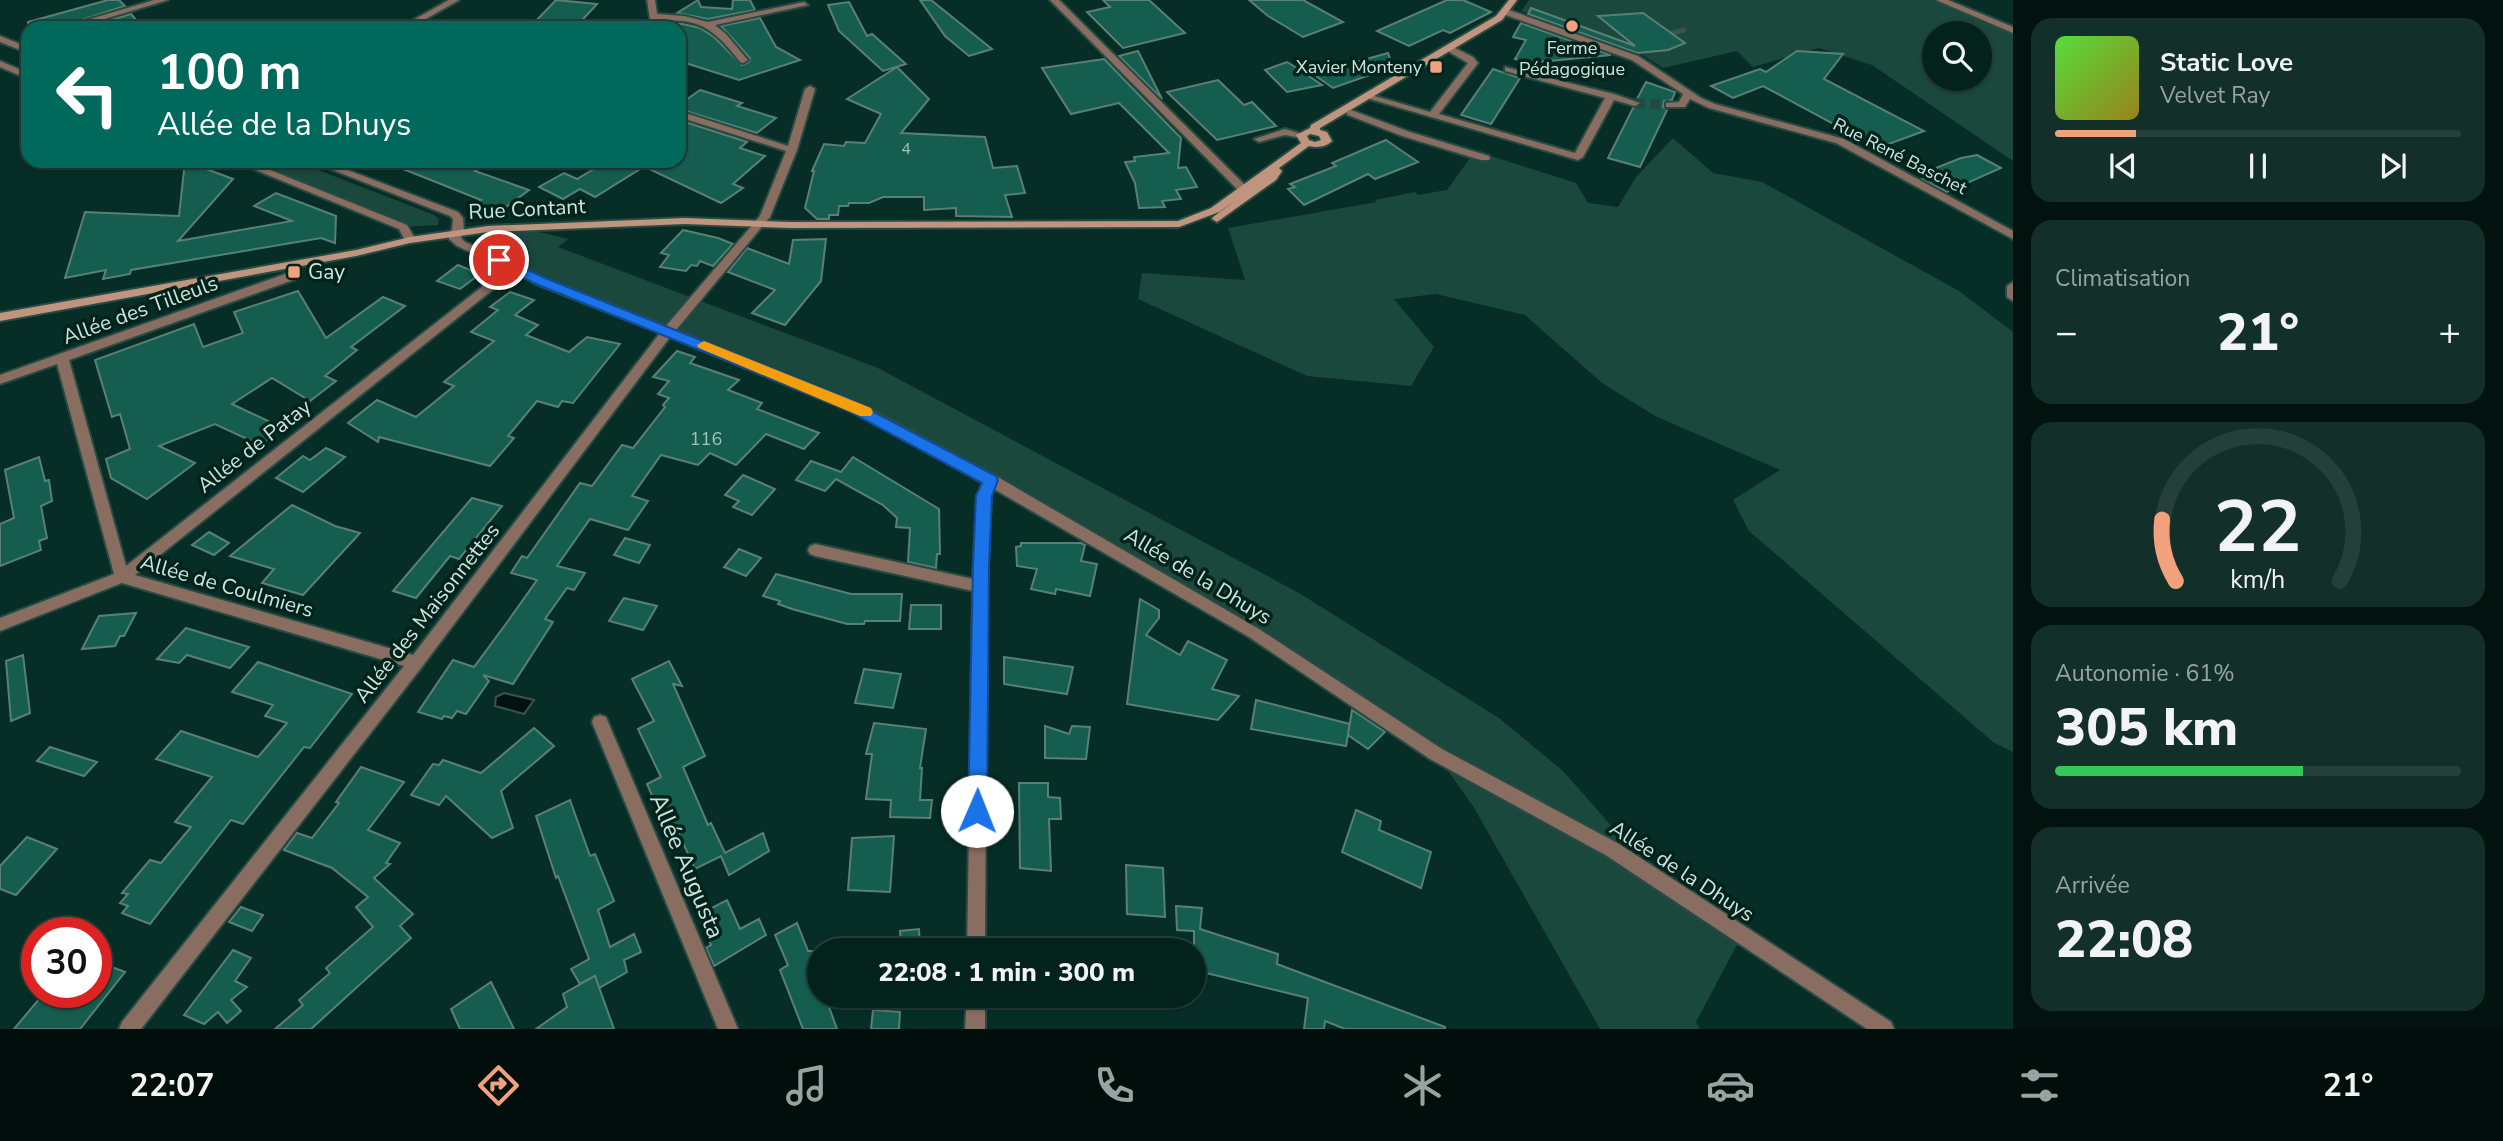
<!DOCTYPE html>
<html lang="fr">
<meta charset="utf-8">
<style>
:root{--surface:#04221c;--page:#122f29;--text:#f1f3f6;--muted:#97a4a3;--line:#253f3b;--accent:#f1a17c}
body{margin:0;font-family:"Nunito Sans",sans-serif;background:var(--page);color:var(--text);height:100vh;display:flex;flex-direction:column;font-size:26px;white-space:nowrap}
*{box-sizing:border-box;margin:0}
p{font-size:23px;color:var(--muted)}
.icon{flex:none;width:38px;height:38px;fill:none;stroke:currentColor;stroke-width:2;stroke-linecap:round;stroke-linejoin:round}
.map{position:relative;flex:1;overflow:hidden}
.drawer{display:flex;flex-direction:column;gap:18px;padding:18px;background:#02130f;width:490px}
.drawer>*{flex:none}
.guide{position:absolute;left:21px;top:21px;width:665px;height:147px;border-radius:21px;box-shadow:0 2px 5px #0004,0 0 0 2px var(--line);background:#00695c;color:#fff;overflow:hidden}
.tools{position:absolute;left:1922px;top:21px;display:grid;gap:14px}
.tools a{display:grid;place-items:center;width:70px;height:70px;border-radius:50%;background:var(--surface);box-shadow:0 2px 5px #0004,0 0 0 2px var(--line);font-size:35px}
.speed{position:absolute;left:21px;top:917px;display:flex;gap:14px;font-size:35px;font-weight:700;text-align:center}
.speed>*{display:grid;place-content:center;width:91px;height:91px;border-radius:50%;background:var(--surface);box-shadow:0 2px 5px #0004,0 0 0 2px var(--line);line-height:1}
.speed .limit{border:10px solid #d22;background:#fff;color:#111}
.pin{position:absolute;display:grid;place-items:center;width:60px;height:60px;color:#fff;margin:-30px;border:4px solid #fff;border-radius:50%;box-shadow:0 2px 7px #0007}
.me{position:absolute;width:77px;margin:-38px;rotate:1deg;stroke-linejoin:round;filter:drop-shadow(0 0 5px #0008)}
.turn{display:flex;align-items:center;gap:24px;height:147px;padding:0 21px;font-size:32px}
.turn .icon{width:91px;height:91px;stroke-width:2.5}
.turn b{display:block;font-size:49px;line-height:60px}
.big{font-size:52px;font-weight:800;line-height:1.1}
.drawer .card{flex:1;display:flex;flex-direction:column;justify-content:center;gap:10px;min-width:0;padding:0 24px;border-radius:21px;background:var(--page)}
.drawer .dial{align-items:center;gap:0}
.dial svg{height:182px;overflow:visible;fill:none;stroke:var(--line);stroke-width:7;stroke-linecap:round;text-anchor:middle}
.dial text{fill:var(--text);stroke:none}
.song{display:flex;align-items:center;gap:21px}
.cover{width:84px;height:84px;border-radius:10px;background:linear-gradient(135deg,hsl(110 70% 55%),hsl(50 70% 35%))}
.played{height:7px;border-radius:4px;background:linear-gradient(90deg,var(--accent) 20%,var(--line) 20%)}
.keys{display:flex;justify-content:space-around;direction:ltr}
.heat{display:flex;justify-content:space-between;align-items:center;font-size:38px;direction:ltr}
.charge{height:10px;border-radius:5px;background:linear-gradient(90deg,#34c759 61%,var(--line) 0)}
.trip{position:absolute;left:807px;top:938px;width:399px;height:70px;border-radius:35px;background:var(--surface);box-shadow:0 2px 5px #0004,0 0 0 2px var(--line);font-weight:800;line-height:70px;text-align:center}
.dock{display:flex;height:112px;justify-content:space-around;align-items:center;background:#020e0b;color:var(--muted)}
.dock .icon{width:49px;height:49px}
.dock .active{color:var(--accent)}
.dock b{font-size:32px;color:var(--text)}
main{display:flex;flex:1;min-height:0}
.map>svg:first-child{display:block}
</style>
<main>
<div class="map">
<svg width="2013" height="1029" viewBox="0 0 2013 1029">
<rect width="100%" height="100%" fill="#062e26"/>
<g fill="#1a483d" fill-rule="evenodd">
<path d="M1529 0H1932L2013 34V161L1872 65 1819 48 1753 67 1737 51 1663 68 1641 54 1521 11ZM1934 33H1979V79H1934Z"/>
<path d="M1673 138 1713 173 1762 182 1959 291 2013 332V752L1993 742 1749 531 1733 500 1780 470 1655 416 1602 383 1525 315 1436 294 1394 299 1434 347 1411 386 1307 376 1138 299 1142 273 1245 280 1228 228 1377 202 1375 200 1415 192 1418 195 1447 190 1475 151 1576 183 1588 203 1618 207 1636 177Z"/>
<path d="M239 161H295L434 215 439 219 438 225 403 227Z"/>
<path d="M522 228 568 239 558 247 878 368 1299 593 1499 718 1563 771 1623 839 1738 943 1696 1022 1700 1029H1600L1473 806 1436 754 1254 633 868 413 483 254Z"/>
</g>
<path fill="#00130e" stroke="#3e524c" stroke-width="2" d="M504 693 534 700 524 714 495 706 496 697Z"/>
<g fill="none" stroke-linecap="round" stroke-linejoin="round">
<path stroke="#3e524c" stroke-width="5" d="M1665 35 1684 30"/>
</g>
<g fill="#155d4f" stroke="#5a8076" stroke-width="2">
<path d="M108 0H119L125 6 57 28H28V22Z"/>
<path d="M556 0 597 4 575 28H529Z"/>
<path d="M698 0 701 7 732 9 733 0H750L755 10 708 19 677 13Z"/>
<path d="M920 0H931L992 49 969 56 945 36Z"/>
<path d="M1103 0H1149L1185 33 1123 48 1087 12 1110 7Z"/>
<path d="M1249 0H1303L1343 22 1303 37 1268 16Z"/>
<path d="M1447 0H1463L1491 12 1450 33 1443 30 1409 46 1377 31Z"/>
<path d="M849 2 867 36 872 34 906 64 883 71 839 31 828 5Z"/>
<path d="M1531 8 1635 46 1598 16 1643 13 1685 43 1668 50 1637 53 1528 14Z"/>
<path d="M131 14 143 28H83Z"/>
<path d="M760 18 776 47 800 60 739 80 679 61V28H654L662 23 683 24 700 28 714 37 742 65 749 62 750 58 721 26Z"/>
<path d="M1521 23 1611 55 1539 62V65L1515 59 1526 40 1513 37Z"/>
<path d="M1138 51 1162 99 1119 56Z"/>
<path d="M1797 51 1843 54 1824 79 1924 131 1878 148 1763 86 1733 98 1711 86 1760 69 1766 72Z"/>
<path d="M1388 53 1393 67 1333 88 1313 74Z"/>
<path d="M1104 59 1181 138 1178 168 1186 167 1197 187 1176 190 1181 199 1162 201 1165 207 1139 208 1135 183 1125 162 1135 161 1134 157 1169 153 1119 103 1071 114 1042 68Z"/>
<path d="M1287 62 1300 70 1322 85 1287 92 1265 70Z"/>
<path d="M897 67 929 99 901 133 985 137 993 168 1017 166 1025 193 1005 195 1012 217 956 216V208L924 210V197H883L869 203H849L848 206H839L838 215H829V219H817L805 208 814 171H812L824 144 844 146 846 142 865 143 881 114 847 99Z"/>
<path d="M1493 69 1520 78 1491 124 1461 115Z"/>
<path d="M1218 80 1244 105 1252 102 1276 126 1217 140 1167 92Z"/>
<path d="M1646 82 1675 92 1672 100 1664 101 1663 107 1667 110 1640 167 1608 158 1633 108 1643 104 1637 99Z"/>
<path d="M700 90 742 103 737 106 776 118 757 133 679 109V105Z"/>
<path d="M679 120 747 142 740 148 765 156 733 184 743 188 721 203 649 169 662 161H679Z"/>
<path d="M1386 140 1418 162 1375 179 1368 174 1304 205 1288 189 1295 187 1290 184 1336 166 1332 163Z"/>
<path d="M1977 155 2001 168 1947 192 1922 179 1929 176 1923 173 1961 158Z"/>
<path d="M185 161 233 179 178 241 292 221 254 206 276 193 336 216 335 243 321 238 131 270 130 274 103 279 106 270 65 278 85 212 179 216Z"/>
<path d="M383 161H491L475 171 529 190 498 213 474 204 481 200Z"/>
<path d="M607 161H653L595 197 580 189 563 199 539 187 564 173 577 179Z"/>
<path d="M683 230 718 238 733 244 713 266 700 261 697 266 691 265 686 271 660 267 669 255 661 253Z"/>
<path d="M826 239 821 281 785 325 752 313 775 290 728 272 747 248 789 264 793 240Z"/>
<path d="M458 265 480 274 460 289 437 281Z"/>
<path d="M298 291 326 338 383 297 405 306 351 347 357 350 325 376 336 381 310 401 272 378 232 404 283 428 260 445 215 424 159 446 195 463 147 499 111 478 106 459 130 449 120 414 112 417 95 360 194 324 203 347 243 333 234 312Z"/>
<path d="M510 292 534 300 515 315 538 325 526 335 569 352 587 337 620 344 573 403 562 401 558 407 537 401 508 436 514 438 490 466 379 437 378 442 348 423 377 400 416 417 454 386 444 382 494 341 471 332 498 310 490 307Z"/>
<path d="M677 351 695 357 690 363 739 380 728 390 762 403 757 409 819 433 804 449 766 434 736 465 710 453 698 465 661 455 632 496 648 501 628 530 590 519 557 566 585 573 574 590 567 588 545 619 553 622 513 684 483 675 489 681 466 714 457 711 452 718 444 716 442 719 418 712 453 660 474 667 508 621 537 580 511 573 522 556 527 558 580 483 592 486 622 445 633 448 665 407 663 405 669 398 658 394 669 381 653 377Z"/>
<path d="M326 448 345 457 303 492 276 478 303 456 310 460Z"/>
<path d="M39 457 45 481 49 480 52 501 41 506 47 538 39 541 41 550 0 566V524L14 518 5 470Z"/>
<path d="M853 457 939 509 940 554H937L936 568 908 562 910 528 896 527 897 518 883 505 836 479 825 491 796 480 811 461 841 472Z"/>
<path d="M743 475 775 489 752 515 733 507 739 501 725 495Z"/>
<path d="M472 498 502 506 459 559 450 556 416 598 393 591Z"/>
<path d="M292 505 335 526 360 533 303 595 262 583 274 569 230 556Z"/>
<path d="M209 532 229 543 214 555 192 545Z"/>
<path d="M625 538 650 545 639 563 614 555Z"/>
<path d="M1021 543H1081L1085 545 1081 561 1097 564 1090 596 1056 589 1055 594 1031 589 1037 569 1017 566 1016 547 1021 546Z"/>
<path d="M739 549 761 558 746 576 724 567Z"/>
<path d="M776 574 851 594H902L900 621H865L864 624H847L792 609 778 604 780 601 763 596Z"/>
<path d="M624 598 657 606 643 630 609 621Z"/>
<path d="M1140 599 1159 610V618L1146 635 1180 655 1188 641 1227 660 1212 689 1239 696 1218 720 1127 704Z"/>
<path d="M911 605H941V629H909Z"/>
<path d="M136 613 124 636H120L115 646 82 649 99 616Z"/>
<path d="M186 628 212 636 249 647 230 668 187 655 179 663 157 659Z"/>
<path d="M23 655 30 713 11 721 6 661Z"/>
<path d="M1004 657 1073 667 1067 694 1004 684Z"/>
<path d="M669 661 682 686 673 684 705 756 683 767 708 825 711 823 725 853 763 833 769 851 729 875 721 856 695 869 672 819 664 823 647 784 661 777 638 729 654 721 632 679Z"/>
<path d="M258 662 352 694 310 748 304 747 243 824 231 820 150 924 122 913 128 906 120 903 128 894 122 893 150 860 161 863 191 827 175 822 212 777 156 759 181 731 258 757 287 723 265 716 273 705 232 692Z"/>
<path d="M864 669 901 674 893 708 855 703Z"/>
<path d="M1256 700 1350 724 1346 746 1251 729Z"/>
<path d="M1352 710 1385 732 1368 749 1348 735Z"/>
<path d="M874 723 926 729 920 768H922L920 800H932L930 818 890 817 891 800 866 799 872 754H866Z"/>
<path d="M1045 726 1069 734 1072 726 1090 727 1086 759 1045 758Z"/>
<path d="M534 728 554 746 501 791 513 828 492 838 446 796 439 805 411 795 433 764 439 765 443 760 481 773Z"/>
<path d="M50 747 97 762 84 776 37 761Z"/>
<path d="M361 767 404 782 368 830 400 843 386 863 390 864 374 878 413 914 400 926 411 938 311 1029H275L303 1005 299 1000 330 973 326 968 373 927 356 907 368 897 332 868 284 850 297 833 312 838 339 803 336 802Z"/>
<path d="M1019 783H1048V797L1060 798 1061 819H1049L1051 871 1020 868Z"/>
<path d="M570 800 590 856 595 854 614 901 598 910 610 947 634 934 641 952 624 960 627 972 599 988 595 976 580 984 571 969 589 959 558 876 556 878 536 816Z"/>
<path d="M1356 810 1381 821 1379 830 1431 852 1421 888 1342 852Z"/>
<path d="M894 836 890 892 848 890 852 838Z"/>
<path d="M27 837 57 849 16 895 0 889V866Z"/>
<path d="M1126 865 1163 868 1165 917 1127 914Z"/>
<path d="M727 900 740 929 759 919 766 935 714 966 706 948 711 945 698 915Z"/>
<path d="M1176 906 1202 908 1200 929 1278 954 1277 964 1445 1027V1029H1345L1325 1021 1324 1029H1304L1308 998 1194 970V931L1177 930Z"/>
<path d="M241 907 263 915 252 931 229 922Z"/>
<path d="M797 923 808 951H819V996H825L837 1029H803L780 970 788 965 775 935Z"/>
<path d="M919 929 920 950H901L900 931Z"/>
<path d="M233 950 251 958 235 981 247 987 231 1000 241 1011 227 1023 218 1012 204 1024 184 1015Z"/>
<path d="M96 961 125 972 80 1029H14L45 992H96Z"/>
<path d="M595 976 614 1029H536L567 1007 563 994Z"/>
<path d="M491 982 514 1029H460L451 1009Z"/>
<path d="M873 1010 900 1012 899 1029H871Z"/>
</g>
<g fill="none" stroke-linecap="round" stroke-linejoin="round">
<path stroke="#244941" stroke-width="10" stroke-dasharray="10 5" stroke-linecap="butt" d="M1635 103 1669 105"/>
<g stroke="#264b43" stroke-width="4">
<g id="minor">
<path d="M154 0H168L74 28H60Z"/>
<path d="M449 0H459L410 28H399Z"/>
<path d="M647 0H655L657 14 684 16 708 22 804 2 808 5 715 25 726 34 746 58 748 60 743 63 740 62C724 42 710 24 683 21 672 20 661 21 650 19Z"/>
<path d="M1050 0H1059L1246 186V190H1238Z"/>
<path d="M1936 0H1948L2013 27V33Z"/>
<path d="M1506 9 1638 56 1701 98 1715 104 1844 139 2013 231V239L1836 143 1709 108 1690 99 1685 107H1666V103L1679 102 1683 94 1632 60 1503 14 1502 12Z"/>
<path d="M0 36 28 47V53L0 42Z"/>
<path d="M1449 45 1473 57 1478 63 1439 114 1575 153 1605 98 1505 71V67L1614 94 1640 103 1635 106 1614 100 1583 157 1578 160 1363 97 1368 94 1430 112 1468 63 1446 50V46Z"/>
<path d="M0 61 28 73V79L0 67Z"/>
<path d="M810 86 815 89 797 150 770 217 676 330 872 410 996 476 1259 629 1442 749 1619 844 1891 1022 1894 1029H1867L1607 856 1430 759 1249 637 994 489 991 496 987 587 985 950H967L973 591 815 556 810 554 808 550 810 546 815 544 973 579 977 496 983 483 862 416 670 337 421 668 141 1029H119L122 1022 404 666 122 583 0 631V618L114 574 57 364 0 384V375L288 273H296V279L69 360 126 566 506 268 457 246 449 239V233L452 230 453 219 450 216 310 161H324L458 212 463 218 464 232 461 238 465 242 525 267 544 278 666 326 760 216 786 151 679 117V111L788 146 805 89ZM515 272 536 284 660 333 413 655 135 575Z"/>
<path d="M1351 110 1410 132 1489 156 1490 158 1489 160H1481L1402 136 1348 115 1346 113Z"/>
<path d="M1285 129 1306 135 1301 138 1285 135 1259 142 1254 139Z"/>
<path d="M234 161H248L407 225 416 240 410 243 406 242 399 229Z"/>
<path d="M2013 282V301L2007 297V286Z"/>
<path d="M600 715 606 717 608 722 738 1029H718L592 722 594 717Z"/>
<path d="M967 996H985V1029H965Z"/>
</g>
</g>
<g stroke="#264b43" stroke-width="4">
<path id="secondary" d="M1509 0H1517L1502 20 1320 128V130L1327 132 1332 141C1326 147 1317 148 1309 146L1279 168 1282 171 1276 180 1217 222 1212 219 1213 217 1236 200 1219 212 1179 227 791 228 685 224 488 232 410 243 356 256 0 321V313L356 250 410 237 488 226 685 218 791 222 1178 221 1211 208 1301 143 1296 135 1310 128 1311 125 1496 16ZM1310 134 1319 136 1321 140 1315 142 1309 140 1307 136Z"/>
</g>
<use href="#minor" fill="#896d60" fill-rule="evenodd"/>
<use href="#secondary" fill="#c1947f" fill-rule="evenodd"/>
</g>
<path fill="#1a73e8" stroke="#114b97" stroke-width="2" d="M499 256 545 278 851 400 996 476 998 480 992 496 989 565 987 811 984 818 977 820 971 818 968 811 973 565 976 496 982 483 841 407 536 284 494 263V258Z"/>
<path fill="#f59e0b" d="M704 341 871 408 873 412 871 416H860L699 348 697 345Z"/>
<g fill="#f1a17c" stroke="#00241c" stroke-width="2.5">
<circle cx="1572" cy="26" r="7"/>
<rect x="1429" y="60" width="14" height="14" rx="3.5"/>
<rect x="287" y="265" width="14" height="14" rx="3.5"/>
</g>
<g text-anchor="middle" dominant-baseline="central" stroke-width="7" stroke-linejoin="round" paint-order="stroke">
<g font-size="16" fill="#a1c2ba">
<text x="906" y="149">4</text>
</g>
<g font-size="18" fill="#d0e4dd" stroke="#00241c">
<text x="1572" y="48">Ferme<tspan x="1572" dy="21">Pédagogique</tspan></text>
<text x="1422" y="67" text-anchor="end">Xavier Monteny</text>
</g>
<g font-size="18" fill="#d0e4dd" stroke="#00241c">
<text transform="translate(1900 156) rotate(27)">Rue René Baschet</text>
</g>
<g font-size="18" fill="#a1c2ba">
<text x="706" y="439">116</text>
</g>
<g font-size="21" fill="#d0e4dd" stroke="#00241c">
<text transform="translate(527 209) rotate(-3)">Rue Contant</text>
<text transform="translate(140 310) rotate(-20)">Allée des Tilleuls</text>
<text transform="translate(254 446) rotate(-38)">Allée de Patay</text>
<text transform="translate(1198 576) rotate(31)">Allée de la Dhuys</text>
<text transform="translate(227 586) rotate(16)">Allée de Coulmiers</text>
<text transform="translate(427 613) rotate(-52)">Allée des Maisonnettes</text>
<text transform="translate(1682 871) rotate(33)">Allée de la Dhuys</text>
</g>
<g font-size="21" fill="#d0e4dd" stroke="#00241c" text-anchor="start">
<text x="308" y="272">Gay</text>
</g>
<g font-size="24" fill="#d0e4dd" stroke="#00241c">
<text transform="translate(687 866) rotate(67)">Allée Augusta</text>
</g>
</g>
</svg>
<div class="tools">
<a><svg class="icon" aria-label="search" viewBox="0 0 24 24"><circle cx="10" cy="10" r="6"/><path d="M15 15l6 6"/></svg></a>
</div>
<div class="speed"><div class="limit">30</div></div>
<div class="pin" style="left:499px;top:260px;background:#d93025"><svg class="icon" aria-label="arrive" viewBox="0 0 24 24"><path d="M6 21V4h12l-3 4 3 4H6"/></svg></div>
<svg class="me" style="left:977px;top:811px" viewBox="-20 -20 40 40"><circle r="19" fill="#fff"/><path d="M0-13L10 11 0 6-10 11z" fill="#1a73e8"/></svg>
<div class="trip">22:08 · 1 min · 300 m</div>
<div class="guide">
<div class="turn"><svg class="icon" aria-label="left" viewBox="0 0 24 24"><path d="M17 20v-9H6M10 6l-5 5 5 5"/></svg><div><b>100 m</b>Allée de la Dhuys</div></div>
</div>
</div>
<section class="drawer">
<div class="card">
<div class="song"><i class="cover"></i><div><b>Static Love</b><p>Velvet Ray</p></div></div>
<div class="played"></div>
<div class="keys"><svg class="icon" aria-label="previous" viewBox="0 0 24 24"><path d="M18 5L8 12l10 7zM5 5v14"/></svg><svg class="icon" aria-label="pause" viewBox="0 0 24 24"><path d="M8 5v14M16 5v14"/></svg><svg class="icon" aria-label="next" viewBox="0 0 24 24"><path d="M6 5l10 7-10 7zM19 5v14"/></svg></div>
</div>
<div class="card"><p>Climatisation</p>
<div class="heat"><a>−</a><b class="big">21°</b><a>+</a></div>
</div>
<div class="card dial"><svg viewBox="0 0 100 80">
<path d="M14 69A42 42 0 1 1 86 69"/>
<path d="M14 69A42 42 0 0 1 8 42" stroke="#f1a17c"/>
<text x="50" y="56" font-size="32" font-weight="700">22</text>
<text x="50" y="72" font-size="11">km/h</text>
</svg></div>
<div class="card"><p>Autonomie · 61%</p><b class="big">305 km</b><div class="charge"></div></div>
<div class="card"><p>Arrivée</p><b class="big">22:08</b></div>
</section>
</main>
<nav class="dock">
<b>22:07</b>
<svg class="icon active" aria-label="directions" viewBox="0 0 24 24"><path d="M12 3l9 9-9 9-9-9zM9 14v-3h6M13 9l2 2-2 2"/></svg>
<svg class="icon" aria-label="music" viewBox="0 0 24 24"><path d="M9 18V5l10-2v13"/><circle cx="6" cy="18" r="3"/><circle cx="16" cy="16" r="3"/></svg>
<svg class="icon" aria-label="phone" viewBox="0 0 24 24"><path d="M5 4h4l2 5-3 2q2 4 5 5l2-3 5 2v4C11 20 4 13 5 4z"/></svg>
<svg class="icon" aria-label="climate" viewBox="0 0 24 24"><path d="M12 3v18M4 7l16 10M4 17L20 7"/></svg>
<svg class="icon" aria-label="car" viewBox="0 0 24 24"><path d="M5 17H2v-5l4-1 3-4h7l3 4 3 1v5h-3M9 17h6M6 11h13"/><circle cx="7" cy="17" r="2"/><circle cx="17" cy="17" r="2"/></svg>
<svg class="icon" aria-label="filters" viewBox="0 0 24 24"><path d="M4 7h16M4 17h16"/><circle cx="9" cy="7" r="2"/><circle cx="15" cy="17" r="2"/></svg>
<b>21°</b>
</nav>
